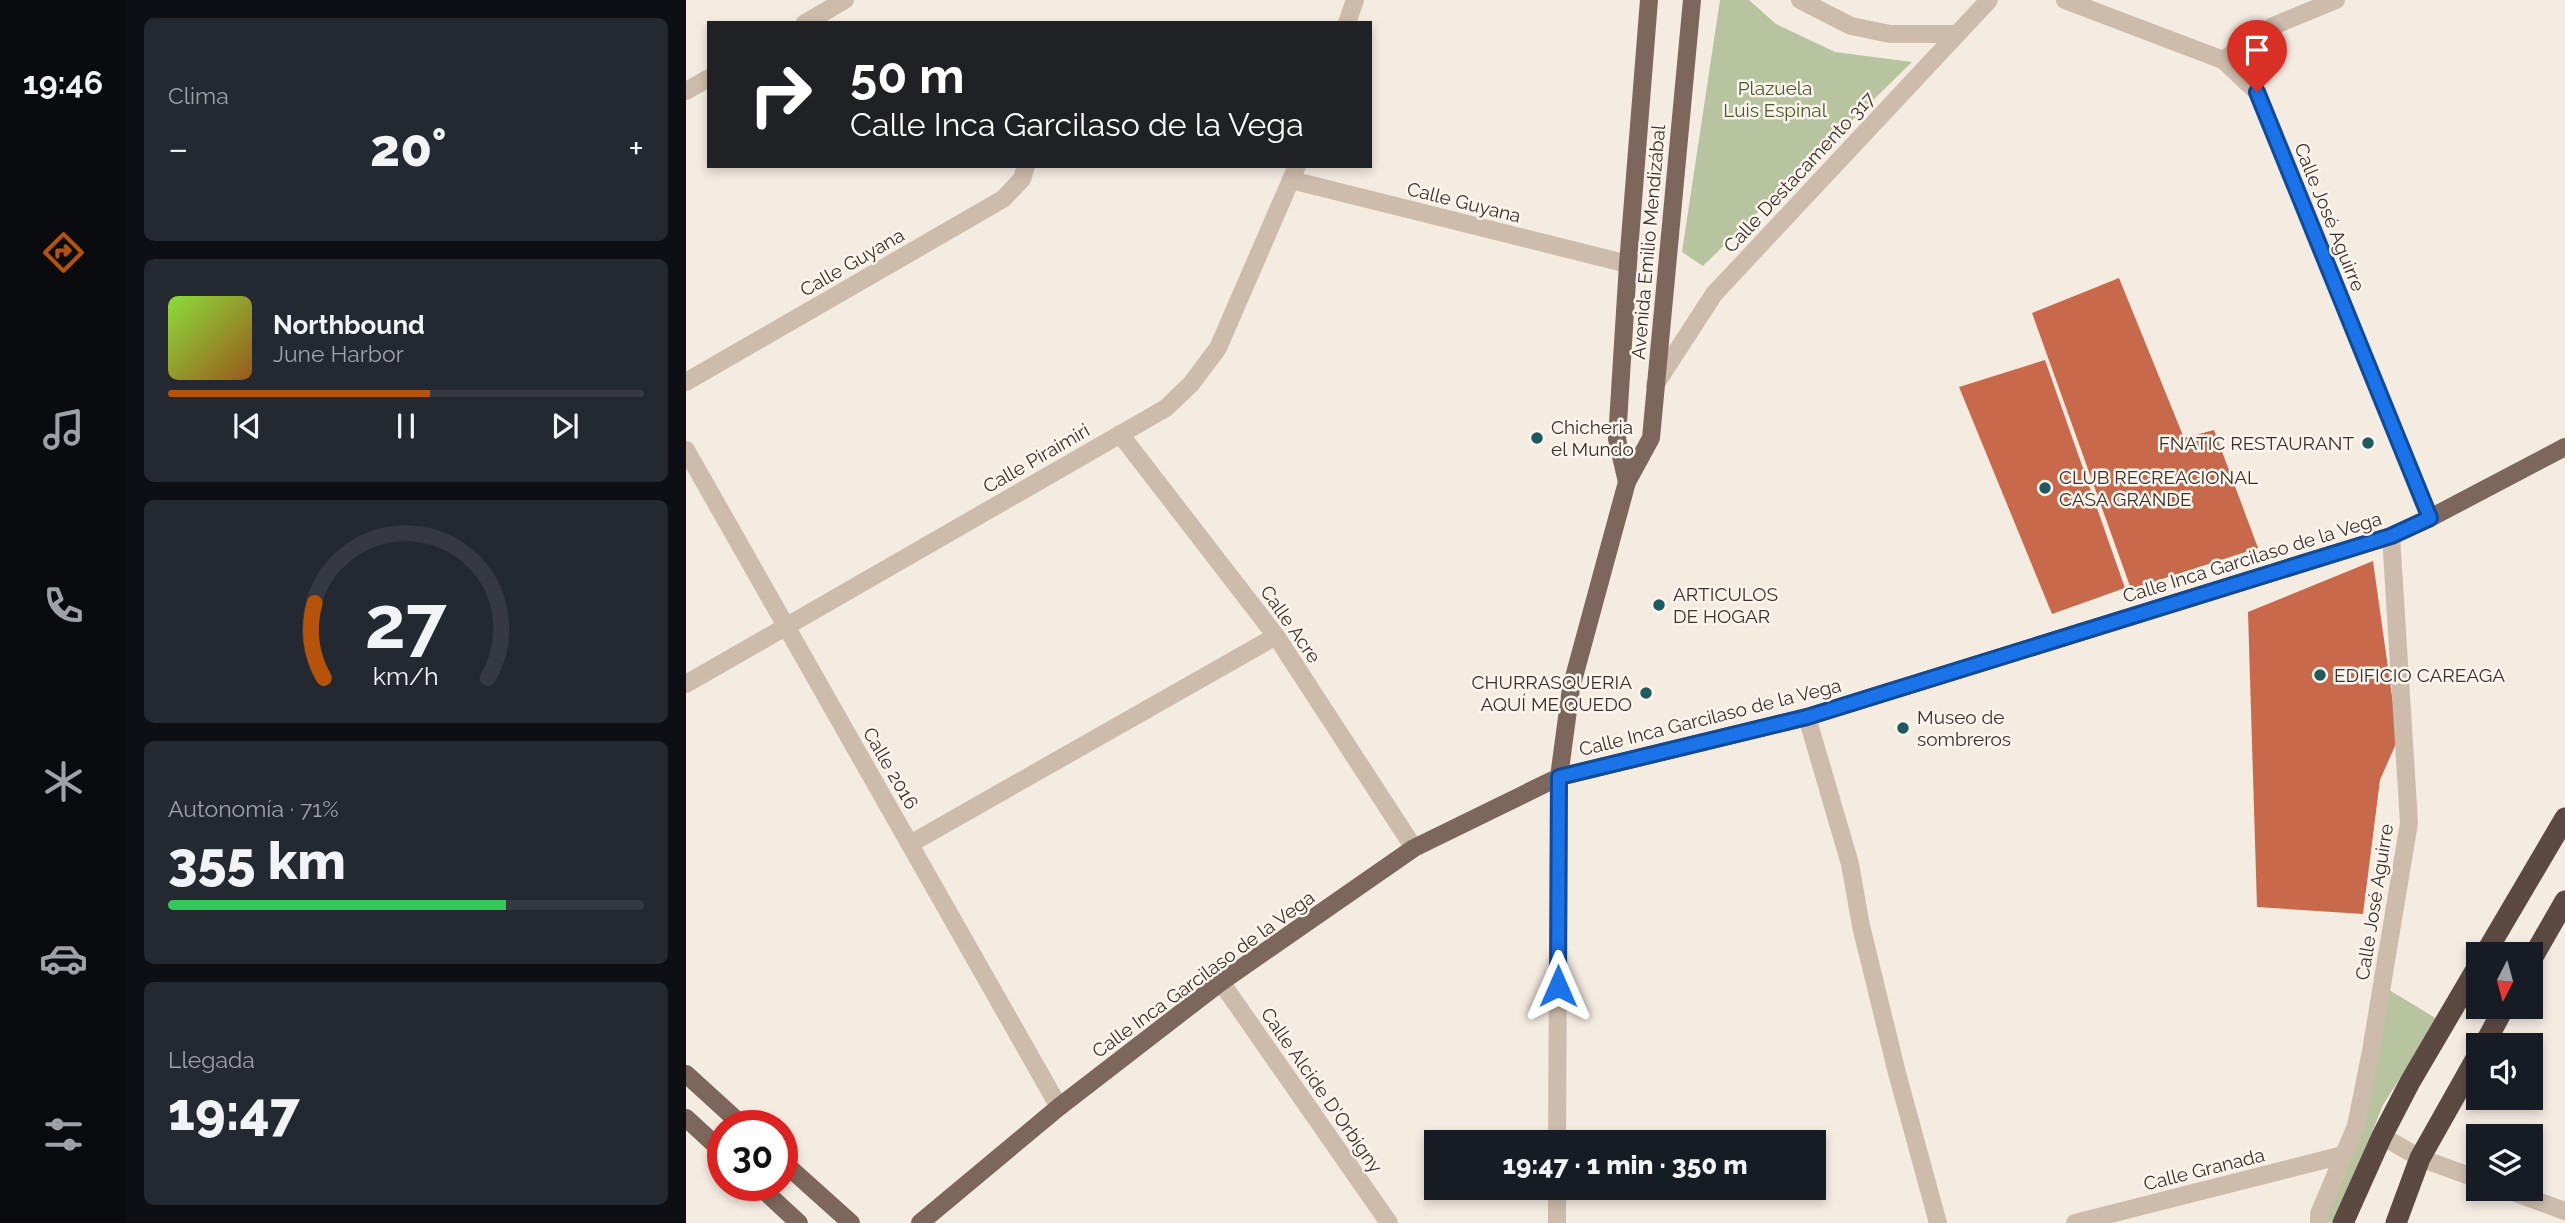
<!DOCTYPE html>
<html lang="es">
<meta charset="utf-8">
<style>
:root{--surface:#171b24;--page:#242831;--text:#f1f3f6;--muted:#9ea1a6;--line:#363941;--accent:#b45309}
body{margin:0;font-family:Raleway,sans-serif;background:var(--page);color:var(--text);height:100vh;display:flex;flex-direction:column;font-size:26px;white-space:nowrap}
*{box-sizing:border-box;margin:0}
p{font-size:23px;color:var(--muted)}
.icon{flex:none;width:38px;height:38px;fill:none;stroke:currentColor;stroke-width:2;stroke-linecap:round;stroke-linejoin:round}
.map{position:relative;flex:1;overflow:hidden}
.side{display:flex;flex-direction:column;gap:18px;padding:18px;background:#0d0f14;width:560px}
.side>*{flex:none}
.banner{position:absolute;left:21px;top:21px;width:665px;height:147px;border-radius:0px;box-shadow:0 4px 10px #0003;background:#202124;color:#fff;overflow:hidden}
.needle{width:46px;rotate:186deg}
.fabs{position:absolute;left:1780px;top:942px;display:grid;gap:14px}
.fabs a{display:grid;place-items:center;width:77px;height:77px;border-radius:0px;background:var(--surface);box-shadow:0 4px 10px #0003;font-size:35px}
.speed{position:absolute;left:21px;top:1110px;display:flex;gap:14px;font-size:35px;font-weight:700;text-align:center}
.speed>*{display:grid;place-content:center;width:91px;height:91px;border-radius:50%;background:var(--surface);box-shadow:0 4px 10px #0003;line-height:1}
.speed .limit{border:10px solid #d22;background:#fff;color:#111}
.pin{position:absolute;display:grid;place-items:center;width:60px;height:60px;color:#fff;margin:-72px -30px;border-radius:50% 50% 50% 0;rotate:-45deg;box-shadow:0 0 7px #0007}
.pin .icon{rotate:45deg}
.me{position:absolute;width:77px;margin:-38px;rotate:0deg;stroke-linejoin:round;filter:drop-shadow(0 0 5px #0008)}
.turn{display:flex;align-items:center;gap:24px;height:147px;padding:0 28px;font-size:32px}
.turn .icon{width:91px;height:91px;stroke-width:2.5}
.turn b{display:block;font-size:49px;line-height:60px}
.big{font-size:52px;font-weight:800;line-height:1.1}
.side .tile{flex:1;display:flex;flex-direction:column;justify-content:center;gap:10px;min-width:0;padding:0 24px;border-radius:10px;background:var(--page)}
.side .dial{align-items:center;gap:0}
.dial svg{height:182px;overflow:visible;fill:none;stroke:var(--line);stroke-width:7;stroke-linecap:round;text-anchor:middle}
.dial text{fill:var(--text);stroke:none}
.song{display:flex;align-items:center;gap:21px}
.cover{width:84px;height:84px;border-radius:10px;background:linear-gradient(135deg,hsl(90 70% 55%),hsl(30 70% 35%))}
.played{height:7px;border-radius:4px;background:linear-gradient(90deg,var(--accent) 55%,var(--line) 55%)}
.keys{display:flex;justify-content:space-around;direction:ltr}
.heat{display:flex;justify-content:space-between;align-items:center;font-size:38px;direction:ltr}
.charge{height:10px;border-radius:5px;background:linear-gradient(90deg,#34c759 71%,var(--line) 0)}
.trip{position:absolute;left:738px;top:1130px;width:402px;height:70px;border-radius:0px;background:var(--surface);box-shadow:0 4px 10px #0003;font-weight:800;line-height:70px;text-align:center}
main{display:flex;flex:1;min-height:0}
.menu{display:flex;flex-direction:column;width:126px;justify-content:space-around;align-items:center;background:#090b0e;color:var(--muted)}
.menu .icon{width:49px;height:49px}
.menu .on{color:var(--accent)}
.menu b{font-size:32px;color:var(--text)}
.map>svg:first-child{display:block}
</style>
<main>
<nav class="menu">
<b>19:46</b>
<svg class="icon on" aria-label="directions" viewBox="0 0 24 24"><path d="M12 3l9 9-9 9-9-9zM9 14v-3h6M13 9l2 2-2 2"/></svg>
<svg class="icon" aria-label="music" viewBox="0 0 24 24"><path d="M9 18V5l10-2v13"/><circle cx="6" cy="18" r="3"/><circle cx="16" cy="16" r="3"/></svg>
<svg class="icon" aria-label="phone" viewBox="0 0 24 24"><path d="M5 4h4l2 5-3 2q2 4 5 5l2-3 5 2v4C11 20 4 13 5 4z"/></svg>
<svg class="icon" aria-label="climate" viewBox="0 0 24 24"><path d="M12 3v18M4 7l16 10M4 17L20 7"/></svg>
<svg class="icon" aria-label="car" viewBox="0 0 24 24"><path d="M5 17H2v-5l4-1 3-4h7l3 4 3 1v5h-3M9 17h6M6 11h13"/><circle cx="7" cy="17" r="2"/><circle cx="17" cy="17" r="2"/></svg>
<svg class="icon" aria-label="filters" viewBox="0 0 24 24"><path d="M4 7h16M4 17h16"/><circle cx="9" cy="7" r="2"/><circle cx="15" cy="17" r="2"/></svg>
</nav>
<section class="side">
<div class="tile"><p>Clima</p>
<div class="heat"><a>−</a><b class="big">20°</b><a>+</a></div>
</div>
<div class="tile">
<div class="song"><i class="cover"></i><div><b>Northbound</b><p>June Harbor</p></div></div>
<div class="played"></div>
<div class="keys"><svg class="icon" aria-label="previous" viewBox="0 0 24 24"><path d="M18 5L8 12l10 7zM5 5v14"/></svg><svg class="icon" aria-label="pause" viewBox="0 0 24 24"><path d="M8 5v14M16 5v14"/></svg><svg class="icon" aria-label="next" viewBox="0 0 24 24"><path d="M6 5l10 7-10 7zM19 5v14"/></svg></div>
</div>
<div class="tile dial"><svg viewBox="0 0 100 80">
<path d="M14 69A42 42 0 1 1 86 69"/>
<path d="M14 69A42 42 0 0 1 10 36" stroke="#b45309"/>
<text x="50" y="56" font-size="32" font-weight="700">27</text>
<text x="50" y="72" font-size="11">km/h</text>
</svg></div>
<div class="tile"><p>Autonomía · 71%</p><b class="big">355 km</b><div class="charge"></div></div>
<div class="tile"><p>Llegada</p><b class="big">19:47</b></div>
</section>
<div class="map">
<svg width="1879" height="1223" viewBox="0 0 1879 1223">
<rect width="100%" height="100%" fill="#f4ebe1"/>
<g fill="#b8c4a0">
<path d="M1034 0H1063L1090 24 1149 52 1226 62 1017 266 996 252Z"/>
<path d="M1700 988 1751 1019 1697 1105 1650 1222 1638 1223Z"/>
</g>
<g fill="#c8694b">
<path d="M1433 278 1498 438 1528 430 1572 548 1445 589 1346 313Z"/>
<path d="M1359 360 1439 588 1366 614 1273 387Z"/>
<path d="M1687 561 1712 739 1694 780 1677 914 1571 907 1562 612Z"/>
</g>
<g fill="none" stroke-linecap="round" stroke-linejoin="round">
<g stroke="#cdbbac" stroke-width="18">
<path d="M1114 0 1165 26 1204 34H1271"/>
<path d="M1379 0 1537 60 1571 92 1744 518"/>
<path d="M119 23 159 0"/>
<path d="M661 23 669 0"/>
<path d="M1537 60 1587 26 1650 0"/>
<path d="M0 91 23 78"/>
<path d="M605 180 942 264"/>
<path d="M0 382 317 199 336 179 340 166"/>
<path d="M969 385 1028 294 1303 0"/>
<path d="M434 434 590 636 728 848"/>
<path d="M0 450 373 1107"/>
<path d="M0 684 480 408 505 384 532 348 611 166"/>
<path d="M1121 717 1164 864 1175 926 1211 1073 1252 1223"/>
<path d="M224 844 590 636"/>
<path d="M535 982 703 1223"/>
<path d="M1696 1136 1734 1158 1792 1179"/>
<path d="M871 1143 873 777"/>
<path d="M1816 1188 1879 1211"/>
<path d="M871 1223V1188"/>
<path d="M1389 1223 1657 1155"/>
<path d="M1633 1223V1214L1670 1126 1685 1051 1723 823 1705 536"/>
</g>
<g stroke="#7d675c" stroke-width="18">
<path d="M941 482 931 439 942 264 963 0"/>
<path d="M873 777 885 688 941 482 965 438 1006 0"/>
<path d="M0 1074 56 1125"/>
<path d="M0 1118 37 1152"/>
<path d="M96 1161 165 1223"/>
<path d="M72 1185 113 1223"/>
<path d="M234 1223 373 1107 535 982 728 848 873 777 1121 717 1705 536 1744 518 1879 447"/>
</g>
<g stroke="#5c4a42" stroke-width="21">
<path d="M1799 954 1879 818"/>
<path d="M1844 962 1879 901"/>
<path d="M1798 1045 1819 1006"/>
<path d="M1657 1223 1696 1136 1724 1082 1792 966"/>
<path d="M1710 1223 1734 1158 1792 1055"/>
</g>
</g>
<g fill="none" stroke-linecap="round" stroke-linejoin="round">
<g stroke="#114b97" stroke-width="18">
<path id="route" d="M872 986 873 777 1121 717 1705 536 1744 518 1571 92"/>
</g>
<use href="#route" stroke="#1a73e8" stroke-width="12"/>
</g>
<g fill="#1f5a5e" stroke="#fbf5ee" stroke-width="2.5">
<circle cx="851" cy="438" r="7"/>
<circle cx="1682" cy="443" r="7"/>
<circle cx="1359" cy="488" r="7"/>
<circle cx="973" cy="605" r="7"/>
<circle cx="1634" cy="675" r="7"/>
<circle cx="960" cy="693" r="7"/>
<circle cx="1217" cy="728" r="7"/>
</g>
<g text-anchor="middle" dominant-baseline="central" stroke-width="5" stroke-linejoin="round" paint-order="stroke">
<g font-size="19" fill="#4a5a2e" stroke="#fbf5ee">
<text x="1089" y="88">Plazuela<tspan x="1089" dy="22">Luis Espinal</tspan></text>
</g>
<g font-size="19" fill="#3b302b" stroke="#fbf5ee">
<text transform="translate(1113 172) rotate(-47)">Calle Destacamento 317</text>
<text transform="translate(778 202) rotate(14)">Calle Guyana</text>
<text transform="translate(1644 217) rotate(68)">Calle José Aguirre</text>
<text transform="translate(962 242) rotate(-85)">Avenida Emilio Mendizábal</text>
<text transform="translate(166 262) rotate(-30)">Calle Guyana</text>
<text transform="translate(350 458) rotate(-30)">Calle Piraimiri</text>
<text transform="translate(1566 557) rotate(-17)">Calle Inca Garcilaso de la Vega</text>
<text transform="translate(605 624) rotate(55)">Calle Acre</text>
<text transform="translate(1024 717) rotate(-14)">Calle Inca Garcilaso de la Vega</text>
<text transform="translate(205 768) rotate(60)">Calle 2016</text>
<text transform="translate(1688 902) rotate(-81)">Calle José Aguirre</text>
<text transform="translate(517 974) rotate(-36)">Calle Inca Garcilaso de la Vega</text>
<text transform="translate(636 1090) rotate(55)">Calle Alcide D'Orbigny</text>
<text transform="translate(1518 1169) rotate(-14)">Calle Granada</text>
</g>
<g font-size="19" fill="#3b302b" stroke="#fbf5ee" text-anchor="start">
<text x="865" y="427">Chicheria<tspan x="865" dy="22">el Mundo</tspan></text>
<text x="1668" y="443" text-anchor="end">FNATIC RESTAURANT</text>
<text x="1373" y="477">CLUB RECREACIONAL<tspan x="1373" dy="22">CASA GRANDE</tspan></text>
<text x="987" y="594">ARTICULOS<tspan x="987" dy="22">DE HOGAR</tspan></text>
<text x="1648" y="675">EDIFICIO CAREAGA</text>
<text x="946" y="682" text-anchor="end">CHURRASQUERIA<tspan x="946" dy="22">AQUÍ ME QUEDO</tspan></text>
<text x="1231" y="717">Museo de<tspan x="1231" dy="22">sombreros</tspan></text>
</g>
</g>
</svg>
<div class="fabs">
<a><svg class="needle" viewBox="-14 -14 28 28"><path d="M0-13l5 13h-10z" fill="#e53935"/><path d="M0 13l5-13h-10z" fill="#9ea1a6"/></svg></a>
<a><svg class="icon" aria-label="sound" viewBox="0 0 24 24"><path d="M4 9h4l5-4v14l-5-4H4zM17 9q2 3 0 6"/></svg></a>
<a><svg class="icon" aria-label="layers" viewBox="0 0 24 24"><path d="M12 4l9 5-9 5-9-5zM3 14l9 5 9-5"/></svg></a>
</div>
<div class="speed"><div class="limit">30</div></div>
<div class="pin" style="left:1571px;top:92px;background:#d93025"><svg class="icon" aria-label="arrive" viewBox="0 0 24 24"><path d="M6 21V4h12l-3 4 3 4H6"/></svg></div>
<svg class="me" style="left:872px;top:986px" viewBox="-20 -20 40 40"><path d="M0-17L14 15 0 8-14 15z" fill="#1a73e8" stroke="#fff" stroke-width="4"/></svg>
<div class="trip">19:47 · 1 min · 350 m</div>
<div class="banner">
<div class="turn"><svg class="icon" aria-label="right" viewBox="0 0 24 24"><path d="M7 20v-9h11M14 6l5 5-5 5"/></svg><div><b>50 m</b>Calle Inca Garcilaso de la Vega</div></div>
</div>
</div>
</main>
